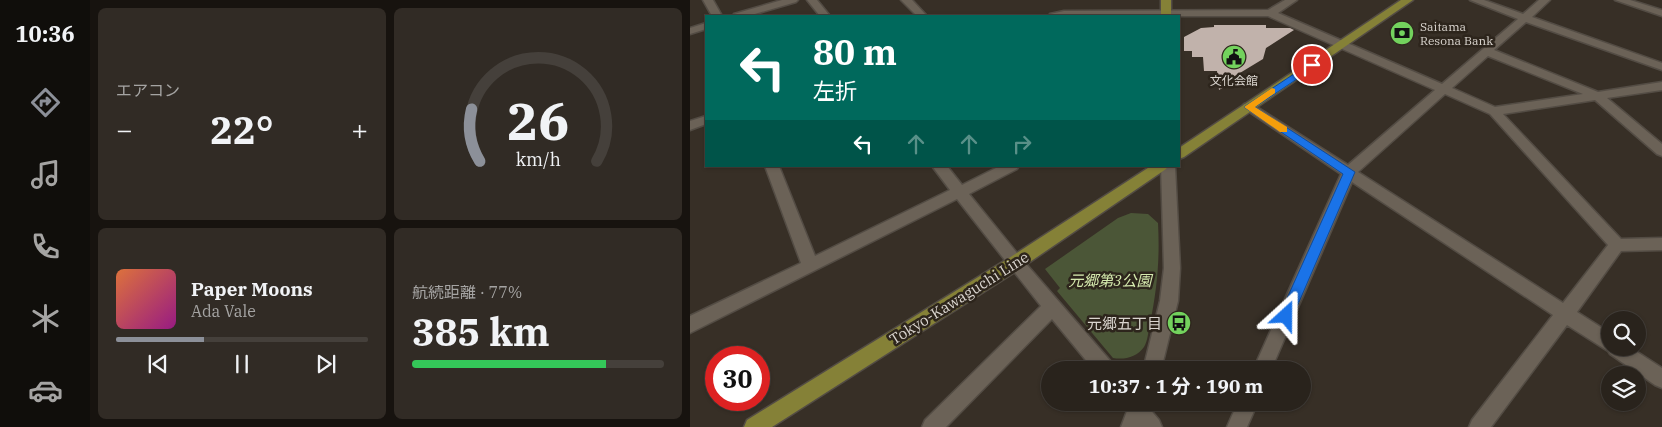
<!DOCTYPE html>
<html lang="ja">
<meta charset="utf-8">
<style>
:root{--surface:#29231c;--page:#312b25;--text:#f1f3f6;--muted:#a5a4a3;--line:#45403b;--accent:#8c9099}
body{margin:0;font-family:"IBM Plex Serif","Noto Sans JP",serif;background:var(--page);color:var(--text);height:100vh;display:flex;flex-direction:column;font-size:19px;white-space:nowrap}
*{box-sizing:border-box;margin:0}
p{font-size:16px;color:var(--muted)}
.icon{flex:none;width:28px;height:28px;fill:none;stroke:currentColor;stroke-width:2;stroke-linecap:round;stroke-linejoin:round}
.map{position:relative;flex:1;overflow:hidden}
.side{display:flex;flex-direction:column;gap:8px;padding:8px;background:#17130f;width:600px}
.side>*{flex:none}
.hud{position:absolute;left:15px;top:15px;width:475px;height:152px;border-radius:0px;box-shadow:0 1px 4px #0004,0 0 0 1px var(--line);background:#00695c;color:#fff;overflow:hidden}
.fabs{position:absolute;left:911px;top:311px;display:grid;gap:10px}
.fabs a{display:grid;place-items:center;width:45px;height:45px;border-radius:50%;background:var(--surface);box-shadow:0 1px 4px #0004,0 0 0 1px var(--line);font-size:25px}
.speed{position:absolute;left:15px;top:346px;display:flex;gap:10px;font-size:25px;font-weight:700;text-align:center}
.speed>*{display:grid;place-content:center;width:65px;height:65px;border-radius:50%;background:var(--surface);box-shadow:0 1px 4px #0004,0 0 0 1px var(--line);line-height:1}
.speed .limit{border:8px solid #d22;background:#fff;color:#111}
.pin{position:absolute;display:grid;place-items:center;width:42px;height:42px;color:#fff;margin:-21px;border:2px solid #fff;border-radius:50%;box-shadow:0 1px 5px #0007}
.me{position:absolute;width:55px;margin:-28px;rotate:24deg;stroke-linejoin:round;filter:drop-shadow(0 0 4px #0008)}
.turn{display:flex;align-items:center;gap:18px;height:105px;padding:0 25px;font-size:22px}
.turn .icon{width:65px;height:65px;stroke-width:2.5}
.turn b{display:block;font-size:35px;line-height:42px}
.lanes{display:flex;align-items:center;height:48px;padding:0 25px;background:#0003;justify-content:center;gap:25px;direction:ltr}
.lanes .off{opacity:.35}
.big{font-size:38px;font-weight:700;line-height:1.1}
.side .widget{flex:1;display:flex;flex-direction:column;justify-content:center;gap:8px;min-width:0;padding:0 18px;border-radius:8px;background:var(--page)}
.side .dial{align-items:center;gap:0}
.dial svg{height:130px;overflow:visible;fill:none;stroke:var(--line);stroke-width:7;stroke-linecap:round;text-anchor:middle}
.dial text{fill:var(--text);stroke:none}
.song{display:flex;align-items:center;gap:15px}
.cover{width:60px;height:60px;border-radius:8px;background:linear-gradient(135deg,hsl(20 70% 55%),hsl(310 70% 35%))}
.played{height:5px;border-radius:2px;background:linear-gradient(90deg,var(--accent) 35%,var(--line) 35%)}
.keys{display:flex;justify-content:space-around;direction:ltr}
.heat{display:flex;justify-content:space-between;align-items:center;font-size:28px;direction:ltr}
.charge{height:8px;border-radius:4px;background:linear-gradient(90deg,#34c759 77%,var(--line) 0)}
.side .tiles{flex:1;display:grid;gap:8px;grid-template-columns:repeat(2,1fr)}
.trip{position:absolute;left:351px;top:361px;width:270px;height:50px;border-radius:25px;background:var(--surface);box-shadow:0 1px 4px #0004,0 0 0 1px var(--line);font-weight:700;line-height:50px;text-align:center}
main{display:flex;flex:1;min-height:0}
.tab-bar{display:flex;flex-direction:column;width:90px;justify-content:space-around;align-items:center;background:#100e0b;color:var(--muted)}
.tab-bar .icon{width:35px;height:35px}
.tab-bar .selected{color:var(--accent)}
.tab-bar b{font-size:22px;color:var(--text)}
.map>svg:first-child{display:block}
</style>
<main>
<nav class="tab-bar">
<b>10:36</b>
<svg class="icon selected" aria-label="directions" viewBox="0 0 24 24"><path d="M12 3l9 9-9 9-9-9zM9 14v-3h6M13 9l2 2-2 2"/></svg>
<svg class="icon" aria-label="music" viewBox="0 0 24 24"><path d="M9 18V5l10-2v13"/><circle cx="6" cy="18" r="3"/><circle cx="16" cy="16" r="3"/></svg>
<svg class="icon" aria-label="phone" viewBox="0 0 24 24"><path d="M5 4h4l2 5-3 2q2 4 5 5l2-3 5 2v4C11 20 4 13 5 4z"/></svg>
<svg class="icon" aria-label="climate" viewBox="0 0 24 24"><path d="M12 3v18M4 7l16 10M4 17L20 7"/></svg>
<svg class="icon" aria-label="car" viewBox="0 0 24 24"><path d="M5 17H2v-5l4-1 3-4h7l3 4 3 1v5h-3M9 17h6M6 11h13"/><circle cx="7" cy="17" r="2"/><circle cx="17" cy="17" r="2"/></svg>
</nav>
<section class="side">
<div class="tiles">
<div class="widget"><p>エアコン</p>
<div class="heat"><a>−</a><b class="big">22°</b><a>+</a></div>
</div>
<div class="widget dial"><svg viewBox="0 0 100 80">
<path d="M14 69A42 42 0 1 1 86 69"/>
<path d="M14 69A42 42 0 0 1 9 37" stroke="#8c9099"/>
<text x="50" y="56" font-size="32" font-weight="700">26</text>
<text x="50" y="72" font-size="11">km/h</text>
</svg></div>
<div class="widget">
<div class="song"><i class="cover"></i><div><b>Paper Moons</b><p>Ada Vale</p></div></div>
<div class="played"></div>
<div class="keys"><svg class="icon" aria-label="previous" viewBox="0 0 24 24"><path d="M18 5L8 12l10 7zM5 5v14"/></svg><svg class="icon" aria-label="pause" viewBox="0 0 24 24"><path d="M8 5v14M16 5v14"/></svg><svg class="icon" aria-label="next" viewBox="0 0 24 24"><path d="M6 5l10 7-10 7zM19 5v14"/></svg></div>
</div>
<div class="widget"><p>航続距離 · 77%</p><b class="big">385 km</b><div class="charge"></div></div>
</div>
</section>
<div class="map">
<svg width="972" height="427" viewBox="0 0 972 427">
<rect width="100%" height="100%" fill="#372f26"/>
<path fill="#4b5637" d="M441 213 458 214 468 223C470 260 467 289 460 324 458 331 458 341 454 347 447 357 435 360 423 358L367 291 370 288 355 269 428 218Z"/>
<path fill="#c1b2ab" d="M524 25H576V28H600L604 30 576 48 573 59 540 79 541 83 529 90 527 71H514L513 57H502V51H494V37L511 28 524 27Z"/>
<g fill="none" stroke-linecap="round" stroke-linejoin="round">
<g stroke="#534c44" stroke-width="3">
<g id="minor">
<path d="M13 0H23L32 16H22Z"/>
<path d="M92 0H108L106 2 58 16H43L44 14Z"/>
<path d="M117 0H127L140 16H130Z"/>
<path d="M211 0H222L237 16H227Z"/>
<path d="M595 0H607L588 13 752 84 828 19 780 0H794L833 14 849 0H860L842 17 972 63V70L836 22 804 50 908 92 972 82V90L917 98 972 144V156L967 154 905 100 813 114 931 239 972 238V250L931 251 887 312 920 333V348H941L972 368V388L965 385 920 354 918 351 877 325 801 427H779L782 420 863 315 662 182 581 370H563L651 174 552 107 554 104H562L658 165 745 90 578 16H359L360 14 374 11 578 10ZM798 56 893 94 805 107 762 88ZM755 94 800 114 918 245 873 303 668 172Z"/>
<path d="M925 0H940L972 10V16Z"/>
<path d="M16 23V29L0 34V28Z"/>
<path d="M16 116V124L0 130V121Z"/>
<path d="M75 166H89L125 256 260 190 242 166H257L272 185 310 166H329L327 169 279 194 331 258 423 364 425 370H404L362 319 256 427H232L235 420 351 306 267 199 0 333V316L111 263Z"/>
<path d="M471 166H485L490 268 488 301 471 370H453L470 301 474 268Z"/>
<path d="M432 402H460L458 407 469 420 472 427H431L437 411Z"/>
<path d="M548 402H568L557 427H537Z"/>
</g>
</g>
<g stroke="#534c44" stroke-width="3">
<g id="major">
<rect x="471" y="0" width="10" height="16"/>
<path d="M711 0H723L494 157 489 159V148Z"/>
<path d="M461 166H478L476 169 331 268 82 427H54L57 420 319 258Z"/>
</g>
</g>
<use href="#minor" fill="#6b6257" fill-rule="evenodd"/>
<use href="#major" fill="#858137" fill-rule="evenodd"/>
</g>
<path fill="#1a73e8" stroke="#114b97" d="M622 62 626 65 625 67 565 107 665 172 603 316 601 320 596 322 591 320 589 316 653 174 554 107Z"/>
<path fill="#f59e0b" d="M582 88 585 89V93L565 107 597 127V132H590L554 107Z"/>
<defs>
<g id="bank-disc" transform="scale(1.25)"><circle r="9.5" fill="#73d25d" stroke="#2d251c"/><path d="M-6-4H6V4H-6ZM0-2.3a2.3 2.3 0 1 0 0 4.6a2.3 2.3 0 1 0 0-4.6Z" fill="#111"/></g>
<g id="civic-disc" transform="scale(1.25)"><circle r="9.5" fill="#73d25d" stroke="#2d251c"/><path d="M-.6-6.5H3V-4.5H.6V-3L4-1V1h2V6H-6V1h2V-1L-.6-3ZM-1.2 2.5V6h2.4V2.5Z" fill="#111"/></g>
<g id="bus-disc" transform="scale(1.25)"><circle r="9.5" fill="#73d25d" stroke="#2d251c"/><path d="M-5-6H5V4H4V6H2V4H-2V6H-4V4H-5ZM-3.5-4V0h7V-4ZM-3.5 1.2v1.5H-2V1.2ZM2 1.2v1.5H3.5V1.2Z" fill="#111"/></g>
</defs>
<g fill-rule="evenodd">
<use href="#bank-disc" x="712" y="33"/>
<use href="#civic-disc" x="544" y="57"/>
<use href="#bus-disc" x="489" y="323"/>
</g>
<g text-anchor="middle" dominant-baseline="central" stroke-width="5" stroke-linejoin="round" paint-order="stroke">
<g font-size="12" fill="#dad5cf" stroke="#2d251c" text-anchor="start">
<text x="730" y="26">Saitama<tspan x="730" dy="14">Resona Bank</tspan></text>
<text x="544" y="80" text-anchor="middle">文化会館</text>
</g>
<g font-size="15" font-style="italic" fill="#d5eaae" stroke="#2d251c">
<text x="420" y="280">元郷第3公園</text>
</g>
<g font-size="15" fill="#dad5cf" stroke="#2d251c">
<text transform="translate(269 298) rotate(-32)">Tokyo-Kawaguchi Line</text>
</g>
<g font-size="15" fill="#dad5cf" stroke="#2d251c" text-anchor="end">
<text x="472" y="323">元郷五丁目</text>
</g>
</g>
</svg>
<div class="fabs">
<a><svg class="icon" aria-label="search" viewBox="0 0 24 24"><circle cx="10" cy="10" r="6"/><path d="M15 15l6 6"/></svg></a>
<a><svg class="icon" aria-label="layers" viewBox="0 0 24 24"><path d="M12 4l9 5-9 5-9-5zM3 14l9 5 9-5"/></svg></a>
</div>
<div class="speed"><div class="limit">30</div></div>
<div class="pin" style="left:622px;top:65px;background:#d93025"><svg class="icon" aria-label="arrive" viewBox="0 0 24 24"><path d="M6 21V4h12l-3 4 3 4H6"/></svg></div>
<svg class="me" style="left:596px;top:316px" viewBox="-20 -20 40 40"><path d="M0-17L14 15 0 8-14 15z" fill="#1a73e8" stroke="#fff" stroke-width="4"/></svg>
<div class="trip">10:37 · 1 分 · 190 m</div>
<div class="hud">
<div class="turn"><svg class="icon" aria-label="left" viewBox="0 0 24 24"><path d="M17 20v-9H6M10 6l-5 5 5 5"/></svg><div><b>80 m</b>左折</div></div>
<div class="lanes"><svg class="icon" aria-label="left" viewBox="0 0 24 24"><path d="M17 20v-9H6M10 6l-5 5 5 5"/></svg><svg class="icon off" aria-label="ahead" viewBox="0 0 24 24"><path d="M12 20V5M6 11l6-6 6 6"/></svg><svg class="icon off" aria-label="ahead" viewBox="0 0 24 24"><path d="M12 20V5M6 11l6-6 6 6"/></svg><svg class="icon off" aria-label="right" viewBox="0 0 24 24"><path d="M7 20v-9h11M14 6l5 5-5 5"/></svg></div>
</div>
</div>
</main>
